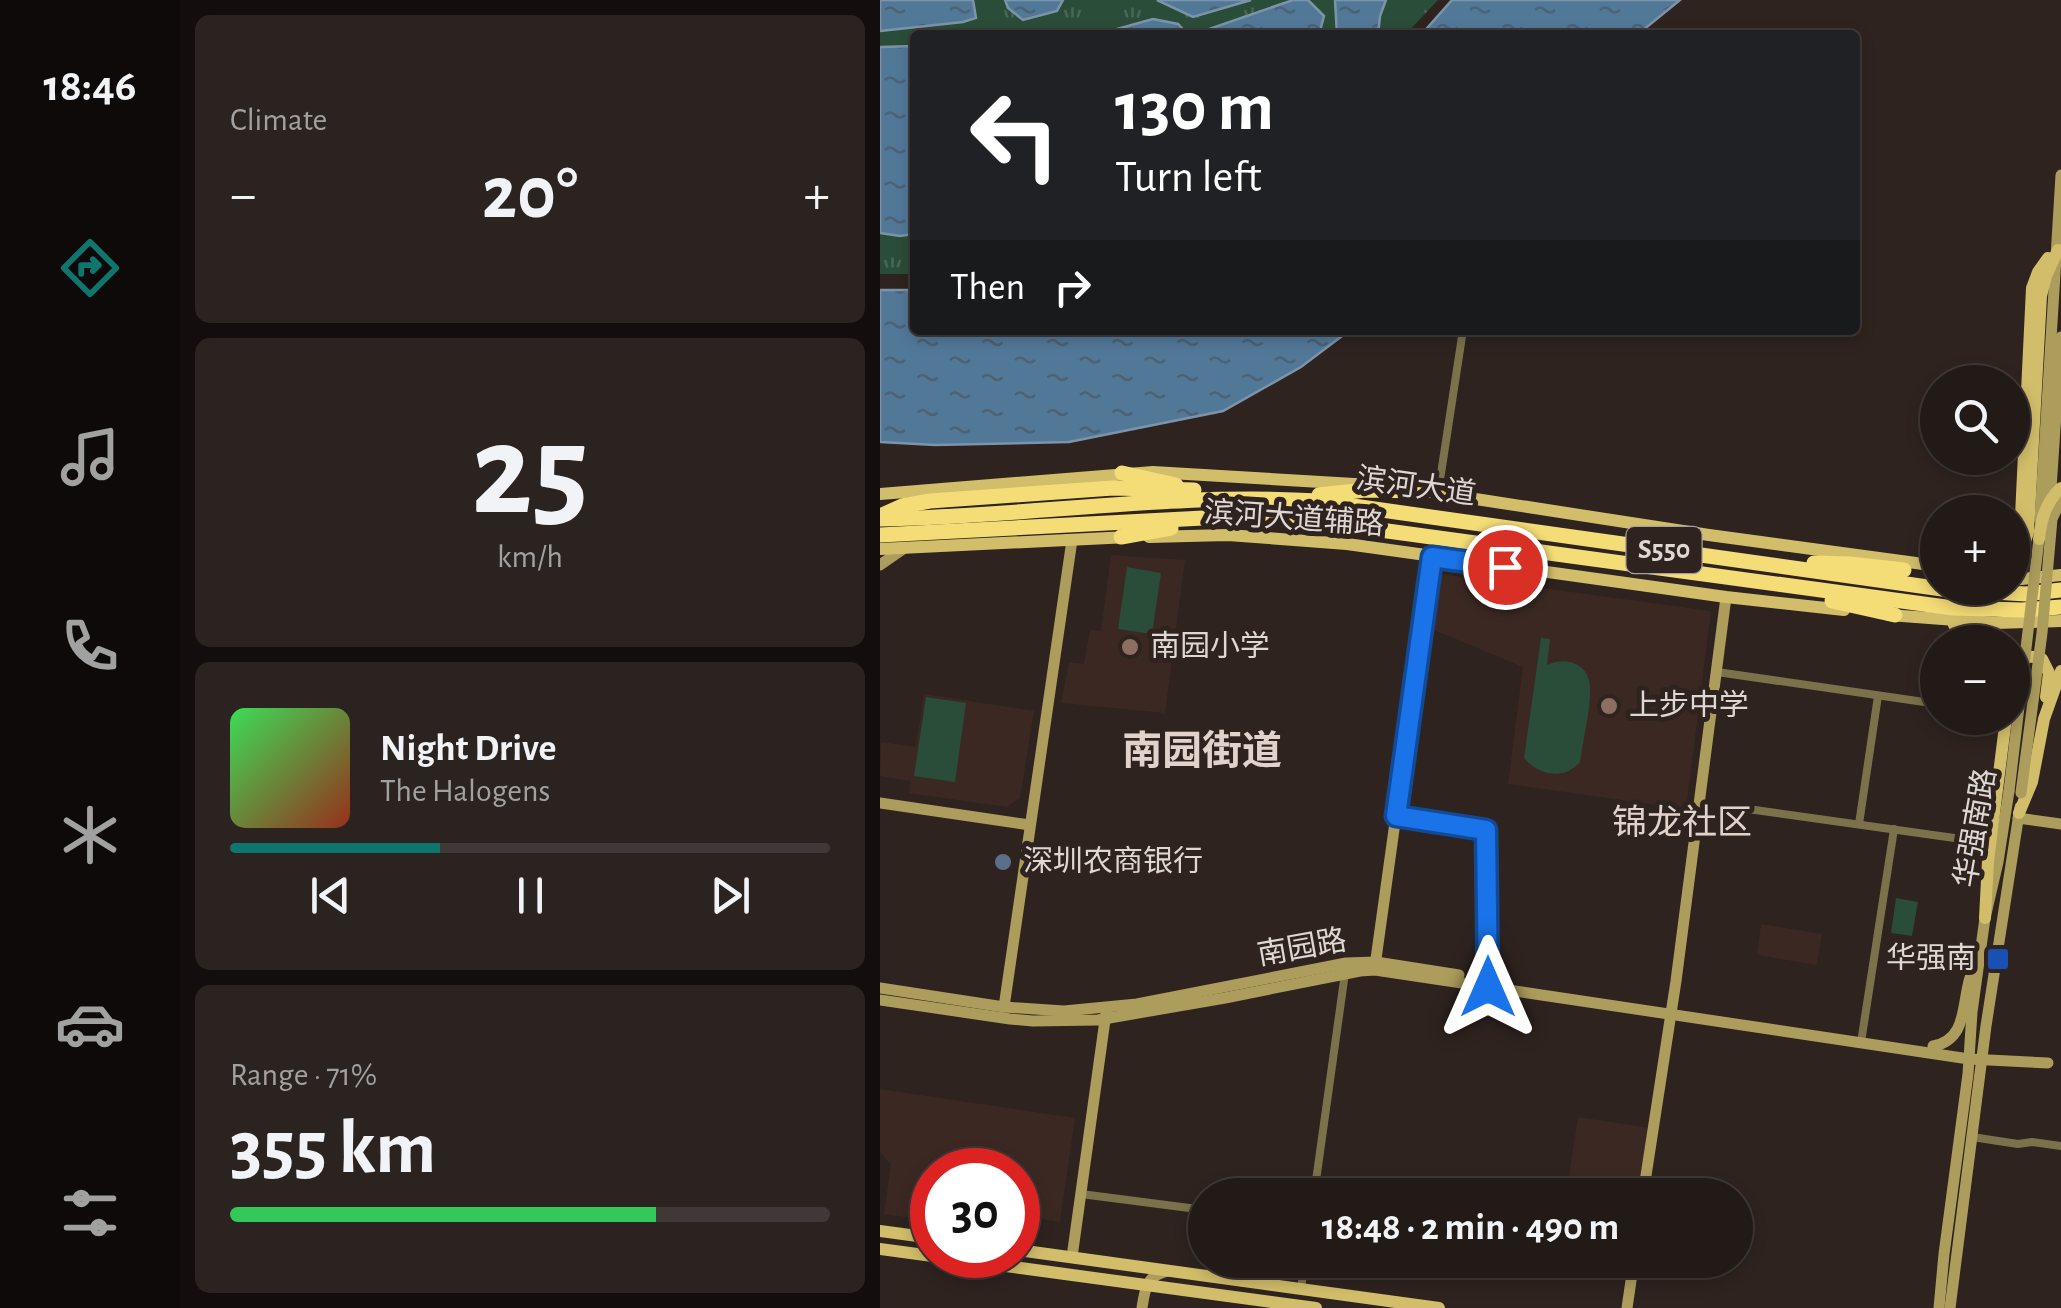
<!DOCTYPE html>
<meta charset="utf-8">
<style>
:root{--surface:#221a17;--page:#2a2320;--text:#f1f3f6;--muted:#a2a1a1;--line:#3f3836;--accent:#0f766e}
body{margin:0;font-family:"Alegreya Sans","Noto Sans SC",sans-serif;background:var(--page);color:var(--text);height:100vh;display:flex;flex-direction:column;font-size:38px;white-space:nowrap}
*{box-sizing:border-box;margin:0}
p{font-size:32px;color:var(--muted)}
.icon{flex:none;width:55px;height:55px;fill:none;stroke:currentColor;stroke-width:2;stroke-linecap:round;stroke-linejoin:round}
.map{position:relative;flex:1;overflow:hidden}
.side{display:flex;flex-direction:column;gap:15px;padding:15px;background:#130e0d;width:700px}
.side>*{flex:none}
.guide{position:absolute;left:30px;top:30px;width:950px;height:305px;border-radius:10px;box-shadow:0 5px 15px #0003,0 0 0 2px var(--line);background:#202124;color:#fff;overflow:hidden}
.fabs{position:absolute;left:1040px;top:365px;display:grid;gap:20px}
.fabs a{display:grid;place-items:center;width:110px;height:110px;border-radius:50%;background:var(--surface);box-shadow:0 5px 15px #0003,0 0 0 2px var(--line);font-size:50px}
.speed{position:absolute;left:30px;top:1148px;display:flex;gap:20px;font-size:50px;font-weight:700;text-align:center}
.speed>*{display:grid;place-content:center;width:130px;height:130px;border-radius:50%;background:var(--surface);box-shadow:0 5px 15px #0003,0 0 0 2px var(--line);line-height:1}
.speed .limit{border:15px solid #d22;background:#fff;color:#111}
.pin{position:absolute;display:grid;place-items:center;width:85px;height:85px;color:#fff;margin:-42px;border:5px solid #fff;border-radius:50%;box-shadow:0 2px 10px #0007}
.me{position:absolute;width:110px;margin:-55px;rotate:0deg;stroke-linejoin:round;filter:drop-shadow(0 0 8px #0008)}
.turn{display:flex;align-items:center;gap:35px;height:210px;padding:0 40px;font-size:45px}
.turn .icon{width:130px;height:130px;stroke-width:2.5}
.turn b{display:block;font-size:70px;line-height:85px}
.then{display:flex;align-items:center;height:95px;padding:0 40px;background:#0003;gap:20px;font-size:38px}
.big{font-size:75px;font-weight:700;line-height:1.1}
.side .widget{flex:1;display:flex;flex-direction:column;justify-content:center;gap:15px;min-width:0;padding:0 35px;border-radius:15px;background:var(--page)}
.side .dial{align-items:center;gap:0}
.dial b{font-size:130px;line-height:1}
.song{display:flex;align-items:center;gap:30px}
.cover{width:120px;height:120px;border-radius:15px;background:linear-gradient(135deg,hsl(130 70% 55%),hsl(10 70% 35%))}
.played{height:10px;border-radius:5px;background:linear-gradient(90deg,var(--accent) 35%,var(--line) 35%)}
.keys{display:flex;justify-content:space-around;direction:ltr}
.heat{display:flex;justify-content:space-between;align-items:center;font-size:55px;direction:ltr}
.charge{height:15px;border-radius:8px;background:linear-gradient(90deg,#34c759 71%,var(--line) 0)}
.trip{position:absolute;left:308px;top:1178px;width:565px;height:100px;border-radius:50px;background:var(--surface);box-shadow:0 5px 15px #0003,0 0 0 2px var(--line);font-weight:700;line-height:100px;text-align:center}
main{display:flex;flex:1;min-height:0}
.tabs{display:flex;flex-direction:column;width:180px;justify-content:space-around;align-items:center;background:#0e0a09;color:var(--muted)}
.tabs .icon{width:70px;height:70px}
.tabs .selected{color:var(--accent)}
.tabs b{font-size:45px;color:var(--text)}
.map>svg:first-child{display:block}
</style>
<main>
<nav class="tabs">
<b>18:46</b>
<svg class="icon selected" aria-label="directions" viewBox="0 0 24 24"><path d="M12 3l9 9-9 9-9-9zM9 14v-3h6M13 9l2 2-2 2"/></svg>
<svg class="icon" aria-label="music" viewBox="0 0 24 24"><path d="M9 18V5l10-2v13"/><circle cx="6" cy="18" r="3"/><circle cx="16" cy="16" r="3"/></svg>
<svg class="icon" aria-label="phone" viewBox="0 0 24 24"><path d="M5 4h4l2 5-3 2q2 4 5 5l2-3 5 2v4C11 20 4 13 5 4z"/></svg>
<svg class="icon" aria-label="climate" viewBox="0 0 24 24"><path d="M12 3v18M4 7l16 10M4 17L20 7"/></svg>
<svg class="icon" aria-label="car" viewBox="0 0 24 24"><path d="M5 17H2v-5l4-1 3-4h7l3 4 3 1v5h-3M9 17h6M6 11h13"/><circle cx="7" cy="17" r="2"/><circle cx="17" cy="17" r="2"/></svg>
<svg class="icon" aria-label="filters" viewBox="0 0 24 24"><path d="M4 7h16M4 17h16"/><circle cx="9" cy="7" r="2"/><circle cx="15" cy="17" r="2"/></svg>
</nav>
<section class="side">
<div class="widget"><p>Climate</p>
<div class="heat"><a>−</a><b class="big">20°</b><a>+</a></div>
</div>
<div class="widget dial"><b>25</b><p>km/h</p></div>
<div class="widget">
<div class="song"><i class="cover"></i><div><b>Night Drive</b><p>The Halogens</p></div></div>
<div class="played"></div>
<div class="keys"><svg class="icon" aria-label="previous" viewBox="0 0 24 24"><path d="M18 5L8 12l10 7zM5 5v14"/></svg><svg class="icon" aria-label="pause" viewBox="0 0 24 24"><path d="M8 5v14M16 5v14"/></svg><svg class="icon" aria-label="next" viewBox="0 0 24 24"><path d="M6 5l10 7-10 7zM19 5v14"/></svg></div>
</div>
<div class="widget"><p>Range · 71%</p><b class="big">355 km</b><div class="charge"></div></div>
</section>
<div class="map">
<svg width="1181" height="1308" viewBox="0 0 1181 1308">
<defs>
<pattern id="grass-tufts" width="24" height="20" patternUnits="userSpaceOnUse" patternTransform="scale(2.5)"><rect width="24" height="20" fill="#294d38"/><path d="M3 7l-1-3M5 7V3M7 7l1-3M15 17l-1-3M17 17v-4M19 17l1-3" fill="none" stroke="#486654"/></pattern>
<pattern id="water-ripples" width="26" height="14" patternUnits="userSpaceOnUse" patternTransform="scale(2.5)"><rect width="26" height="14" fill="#527898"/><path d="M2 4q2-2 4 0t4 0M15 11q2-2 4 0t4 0" fill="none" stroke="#4c6275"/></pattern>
</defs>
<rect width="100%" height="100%" fill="#2e231f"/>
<g fill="#3b2822">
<path d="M0 1089 195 1118 180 1222 141 1216 138 1233V1170H52V1221L4 1214 11 1165 0 1152Z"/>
<path d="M698 1117 770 1128 760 1195H686Z"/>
</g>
<g fill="#3b2823">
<path d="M231 555 305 560 285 713 181 703 189 662 204 664 210 630 221 631Z"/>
<path d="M560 574 831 611 806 809 628 784 643 667 552 629Z"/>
<path d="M44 694 154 711 140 798 127 807 29 793 30 781 0 776 1 742 36 747Z"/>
<path d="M881 924 942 934 937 965 877 955Z"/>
</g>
<path fill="url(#grass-tufts)" d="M0 0H558L525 35H35V274H0Z"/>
<g fill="#294d38">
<path d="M448 0H532L498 35H453Z"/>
<path d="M247 567 281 573 272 634 238 629Z"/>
<path d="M661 638 670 639 667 665C685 656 709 663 710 687 711 709 703 739 700 762 684 781 658 775 644 758Z"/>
<path d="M46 697 86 703 75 782 34 776Z"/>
<path d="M1016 898 1038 902 1032 936 1011 933Z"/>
</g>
<g fill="url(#water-ripples)" stroke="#7c94aa" stroke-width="2.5">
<path d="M0 0H93L96 18 83 22 0 31Z"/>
<path d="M125 0H183L177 11 143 20 128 8Z"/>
<path d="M277 0H371L313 17Z"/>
<path d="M413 0H428L444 16 439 35H321L326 30Z"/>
<path d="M455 0H506L500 16 498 35H457Z"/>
<path d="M572 0H800L757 35H541Z"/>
<path d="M273 19 298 24 308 35 219 34Z"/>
<path d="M35 46V234L20 236 0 233V47Z"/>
<path d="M0 290H35V330H470L421 367 343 411 189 442 55 445 0 442Z"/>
</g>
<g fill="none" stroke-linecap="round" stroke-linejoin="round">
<g stroke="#7b724b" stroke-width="8">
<path d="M558 493 583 330"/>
<path d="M837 672 1058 704"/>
<path d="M868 809 1110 843"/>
<path d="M516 816 606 831 608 987"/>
<path d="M979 824 998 696"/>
<path d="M1036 953 1099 962"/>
<path d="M982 1036 1014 829"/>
<path d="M1092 1137 1138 1144 1152 1142 1181 1146"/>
<path d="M201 1194 325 1210"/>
<path d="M434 1195 465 973"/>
<path d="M719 1260 753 1264"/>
<path d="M421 1289 425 1260"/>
</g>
<g stroke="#ac9d5d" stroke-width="11">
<path d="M1170 504 1181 337"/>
<path d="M1160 520 1181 175"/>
<path d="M0 565 23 549"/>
<path d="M0 803 150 825"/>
<path d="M1138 818 1181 824"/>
<path d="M495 966 552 557"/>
<path d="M0 988 124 1007 184 1011 257 1004 466 963 496 962 579 975"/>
<path d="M0 1000 130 1019 153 1021 218 1020 345 998 480 971 495 970 1089 1059 1168 1063"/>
<path d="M124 1007 192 540"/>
<path d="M1053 1046C1091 1039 1080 997 1093 969"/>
<path d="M763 1195 796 981 846 597"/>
<path d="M192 1257 226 1013"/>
<path d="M262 1308C265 1288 266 1276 288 1271"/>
<path d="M747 1308 754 1260"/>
<path d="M1059 1308 1064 1254 1088 1074 1092 1012 1105 918 1118 862 1129 791"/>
<path d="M1070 1308 1106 1026 1140 807"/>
</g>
<g stroke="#d2be6a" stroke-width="12">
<path d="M531 489 829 535 1058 566"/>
<path d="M0 494 273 472 491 485"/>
<path d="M269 537 348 535 467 544 846 597 964 610"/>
<path d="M1132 545 1139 530 1141 516 1152 288 1158 272 1168 258"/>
<path d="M0 549 249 537"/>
<path d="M1132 559 1144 545 1148 532 1161 296 1166 276 1178 250"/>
<path d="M1132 580 1181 575"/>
<path d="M1009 615 1116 623 1181 621"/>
<path d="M1074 625 1091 632 1107 642"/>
<path d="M1132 677C1135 659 1144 653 1162 659L1169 673 1166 697"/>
<path d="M1139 813 1152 782 1164 719 1181 671"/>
<path d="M1105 918 1108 861 1126 718"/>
<path d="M0 1231 52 1238"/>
<path d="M0 1249 436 1308"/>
<path d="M138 1250 559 1308"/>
</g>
<g stroke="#f4dc76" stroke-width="15">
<path d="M242 473 296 485"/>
<path d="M439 495 485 490 540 491"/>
<path d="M0 516 22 506 50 501 233 488 314 490"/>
<path d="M0 519C146 517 292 492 438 501L1062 589 1146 594 1181 590"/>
<path d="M0 535 362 516 412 518 1073 608 1142 610 1181 607"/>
<path d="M241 537 291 528"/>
<path d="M934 563 970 564 1024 570"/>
<path d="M952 601 1015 615"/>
</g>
<g stroke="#ac9d5d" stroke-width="11">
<path d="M1129 791 1159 539"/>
<path d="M1141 793 1162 633 1172 519 1181 500"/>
</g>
<path stroke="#d2be6a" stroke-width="12" d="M1159 539C1161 519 1166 502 1181 488"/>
</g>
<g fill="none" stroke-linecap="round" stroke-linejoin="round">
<g stroke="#114b97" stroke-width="25">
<path id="route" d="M608 987 606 830 516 816 552 557 625 567"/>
</g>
<use href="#route" stroke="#1a73e8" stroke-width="18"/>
</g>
<g fill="#8d6e63" stroke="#2e231f" stroke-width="4">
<circle cx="250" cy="647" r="10"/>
<circle cx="729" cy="706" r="10"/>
</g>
<circle fill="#5c6f8a" stroke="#2e231f" stroke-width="4" cx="123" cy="862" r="10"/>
<rect fill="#1a4fb4" stroke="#2e231f" stroke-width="4" x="1106" y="947" width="24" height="24" rx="5"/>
<g text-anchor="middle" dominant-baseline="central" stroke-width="10" stroke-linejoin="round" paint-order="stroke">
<rect fill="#2e231f" stroke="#aaa19e" stroke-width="2.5" x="746.5" y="527" width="75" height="46" rx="8"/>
<g font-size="28" font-weight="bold" fill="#dfd7d4">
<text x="784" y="550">S550</text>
</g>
<g font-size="30" fill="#dfd7d4" stroke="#2e231f">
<text transform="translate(536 487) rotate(8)">滨河大道</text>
<text transform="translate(414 519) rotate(4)">滨河大道辅路</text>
<text transform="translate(1096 828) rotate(-80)">华强南路</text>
<text transform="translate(422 948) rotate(-10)">南园路</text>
</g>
<g font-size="30" fill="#dfd7d4" stroke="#2e231f" text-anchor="start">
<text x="270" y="647">南园小学</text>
<text x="749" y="706">上步中学</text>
<text x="143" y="862">深圳农商银行</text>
<text x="1096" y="959" text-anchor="end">华强南</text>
</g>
<g font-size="35" fill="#e2d2cc" stroke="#2e231f">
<text x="802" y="823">锦龙社区</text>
</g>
<g font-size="40" font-weight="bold" fill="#e2d2cc" stroke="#2e231f">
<text x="322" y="752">南园街道</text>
</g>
</g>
</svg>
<div class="fabs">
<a><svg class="icon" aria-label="search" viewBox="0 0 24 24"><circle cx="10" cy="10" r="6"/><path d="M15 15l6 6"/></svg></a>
<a>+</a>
<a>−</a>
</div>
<div class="speed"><div class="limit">30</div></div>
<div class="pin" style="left:625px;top:567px;background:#d93025"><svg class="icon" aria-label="arrive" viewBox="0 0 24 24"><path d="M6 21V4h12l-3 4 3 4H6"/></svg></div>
<svg class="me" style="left:608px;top:987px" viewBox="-20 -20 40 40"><path d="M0-17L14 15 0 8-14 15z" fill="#1a73e8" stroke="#fff" stroke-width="4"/></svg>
<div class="trip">18:48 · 2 min · 490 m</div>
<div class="guide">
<div class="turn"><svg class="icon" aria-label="left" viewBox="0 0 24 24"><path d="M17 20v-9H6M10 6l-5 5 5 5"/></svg><div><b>130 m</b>Turn left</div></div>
<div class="then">Then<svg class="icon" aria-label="right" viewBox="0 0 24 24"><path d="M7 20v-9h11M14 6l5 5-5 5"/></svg></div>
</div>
</div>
</main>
